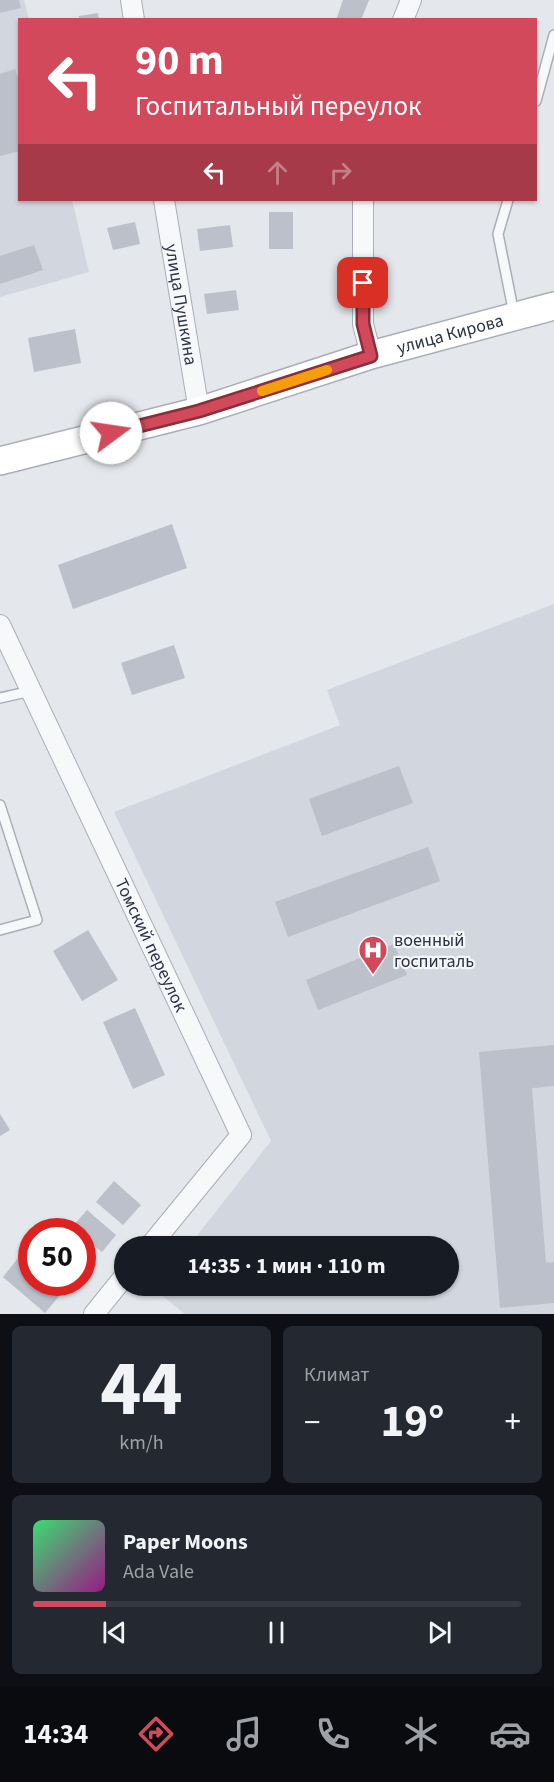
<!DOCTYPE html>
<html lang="ru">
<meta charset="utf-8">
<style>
:root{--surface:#171b24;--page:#242831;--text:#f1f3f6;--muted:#9ea1a6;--line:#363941;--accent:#d1495b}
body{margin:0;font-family:"Source Sans 3",sans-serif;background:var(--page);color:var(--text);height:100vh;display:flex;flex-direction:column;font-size:22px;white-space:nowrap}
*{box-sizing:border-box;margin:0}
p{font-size:20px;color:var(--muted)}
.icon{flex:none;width:33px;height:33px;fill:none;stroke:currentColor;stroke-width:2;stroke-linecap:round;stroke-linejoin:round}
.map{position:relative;height:1314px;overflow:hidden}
.sheet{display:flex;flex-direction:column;gap:12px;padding:12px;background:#0d0f14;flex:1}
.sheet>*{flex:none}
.top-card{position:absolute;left:18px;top:18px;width:519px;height:183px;border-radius:0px;box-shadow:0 2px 4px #0004;background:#d1495b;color:#fff;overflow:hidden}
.speed{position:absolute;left:18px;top:1218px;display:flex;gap:12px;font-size:30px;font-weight:700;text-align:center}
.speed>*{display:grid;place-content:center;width:78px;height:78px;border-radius:50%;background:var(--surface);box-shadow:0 2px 4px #0004;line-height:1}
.speed .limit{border:9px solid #d22;background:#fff;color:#111}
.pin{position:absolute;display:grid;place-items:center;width:51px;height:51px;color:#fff;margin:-26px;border-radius:12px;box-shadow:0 3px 9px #0006}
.me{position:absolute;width:66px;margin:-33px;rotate:76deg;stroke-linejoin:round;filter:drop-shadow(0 0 4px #0008)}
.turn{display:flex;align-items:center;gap:21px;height:126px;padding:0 18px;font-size:27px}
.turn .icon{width:78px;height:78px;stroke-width:2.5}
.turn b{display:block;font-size:42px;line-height:51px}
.lanes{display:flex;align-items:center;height:57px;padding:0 18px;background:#0003;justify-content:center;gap:30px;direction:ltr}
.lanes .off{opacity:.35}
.big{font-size:45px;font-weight:700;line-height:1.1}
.sheet .widget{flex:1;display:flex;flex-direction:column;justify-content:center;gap:9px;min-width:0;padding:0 21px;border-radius:9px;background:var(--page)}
.sheet .dial{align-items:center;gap:0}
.dial b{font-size:78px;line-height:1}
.song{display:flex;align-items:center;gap:18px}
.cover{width:72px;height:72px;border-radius:9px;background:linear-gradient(135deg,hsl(140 70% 55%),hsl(310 70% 35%))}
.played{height:6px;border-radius:3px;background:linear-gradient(90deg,var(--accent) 15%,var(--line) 15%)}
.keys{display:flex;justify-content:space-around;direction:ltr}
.heat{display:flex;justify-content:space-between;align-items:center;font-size:33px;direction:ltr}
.sheet .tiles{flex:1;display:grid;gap:12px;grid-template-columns:1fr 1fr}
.widget:last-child{grid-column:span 2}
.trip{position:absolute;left:114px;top:1236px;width:345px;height:60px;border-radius:30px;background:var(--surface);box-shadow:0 2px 4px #0004;font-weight:700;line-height:60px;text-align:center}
.tab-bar{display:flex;height:96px;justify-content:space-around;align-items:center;background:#090b0e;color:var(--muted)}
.tab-bar .icon{width:42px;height:42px}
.tab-bar .on{color:var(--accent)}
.tab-bar b{font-size:27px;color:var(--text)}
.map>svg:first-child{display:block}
</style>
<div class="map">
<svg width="554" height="1314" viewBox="0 0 554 1314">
<rect width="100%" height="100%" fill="#e4e7ec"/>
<g fill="#d2d6de">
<path d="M0 0H24L29 19 20 20V200H72L89 272 0 297Z"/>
<path d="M554 604V1314H185L155 1290 158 1286H448V1246H189L271 1141 114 812 340 725 327 690Z"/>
</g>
<g fill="#bbc0ca">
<path d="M0 0H19L21 8 0 13Z"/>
<path d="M343 0H369L361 20H336Z"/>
<path d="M98 13 99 20H79V16Z"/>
<path d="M15 69 20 84V151L0 156V74Z"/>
<rect x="269" y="212" width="24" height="37"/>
<path d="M135 222 140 244 113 250 107 228Z"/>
<path d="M230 225 233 247 200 251 197 229Z"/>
<path d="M34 245 43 270 0 284V256Z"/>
<path d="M236 290 239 310 207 314 204 294Z"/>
<path d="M75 329 81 363 34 372 28 338Z"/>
<path d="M172 524 187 568 73 609 58 565Z"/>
<path d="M174 645 185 678 132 695 121 663Z"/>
<path d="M399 766 413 803 322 836 309 799Z"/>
<path d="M428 847 440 881 288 937 275 902Z"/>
<path d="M88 930 118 980 82 1001 53 951Z"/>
<path d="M394 944 407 975 318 1010 306 980Z"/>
<path d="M135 1008 165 1075 133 1089 103 1022Z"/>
<path d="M554 1045V1086L532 1088 546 1263 554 1262V1303L500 1308 479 1052Z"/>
<path d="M0 1114 10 1130 0 1136Z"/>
<path d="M114 1181 141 1205 123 1225 96 1202Z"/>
<path d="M87 1210 116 1235 102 1252 82 1236V1232L72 1227Z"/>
<path d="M22 1253 32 1261V1282H57L65 1289 45 1313 3 1277Z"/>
</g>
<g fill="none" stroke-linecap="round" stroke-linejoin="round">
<g stroke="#a9aeb7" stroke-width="12">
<g id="lane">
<path d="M536 101 554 35"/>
<path d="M508 200 498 234 514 314"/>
<path d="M0 698 31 691"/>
<path d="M0 805 37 920 0 930"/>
</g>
</g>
<g stroke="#a9aeb7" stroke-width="22">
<g id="street">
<path d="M131 0 134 20"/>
<path d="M403 20 411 0"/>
<path id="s1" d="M164 200 199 411"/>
<path d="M363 200V324L371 355"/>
<path id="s2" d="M0 625 241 1135 150 1246"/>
<path d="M94 1314 124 1277"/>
</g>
</g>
<g stroke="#a9aeb7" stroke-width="30">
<g id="secondary">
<path id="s3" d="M0 461 199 411 371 355 554 306"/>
</g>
</g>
<use href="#lane" stroke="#f7f8fa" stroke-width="9"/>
<use href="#street" stroke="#f7f8fa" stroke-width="20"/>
<use href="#secondary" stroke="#fff" stroke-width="27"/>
</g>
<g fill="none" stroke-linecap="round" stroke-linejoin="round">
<g stroke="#882f3b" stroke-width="15">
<path id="route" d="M111 433 199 411 371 356 363 324V283"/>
</g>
<use href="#route" stroke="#d1495b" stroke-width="10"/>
<path stroke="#f59e0b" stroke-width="10" d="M262 391 327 370"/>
</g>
<defs>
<g id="hospital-pin" transform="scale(1.5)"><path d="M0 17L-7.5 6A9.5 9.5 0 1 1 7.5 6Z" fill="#d1495b" stroke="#f4f6f9"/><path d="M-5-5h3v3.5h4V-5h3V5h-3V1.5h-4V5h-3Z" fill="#fff"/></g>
</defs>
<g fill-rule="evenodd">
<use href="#hospital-pin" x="373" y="950"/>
</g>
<g text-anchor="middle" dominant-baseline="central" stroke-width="4.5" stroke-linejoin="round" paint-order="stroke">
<g font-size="18" fill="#2b3445" stroke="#f4f6f9">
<text stroke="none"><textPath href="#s1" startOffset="106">улица Пушкина</textPath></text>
<text stroke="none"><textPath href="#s3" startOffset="468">улица Кирова</textPath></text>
<text stroke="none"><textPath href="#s2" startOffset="354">Томский переулок</textPath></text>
</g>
<g font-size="18" fill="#2b3445" stroke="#f4f6f9" text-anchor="start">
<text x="394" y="940">военный<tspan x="394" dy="21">госпиталь</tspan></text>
</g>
</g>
</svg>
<div class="speed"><div class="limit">50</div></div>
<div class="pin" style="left:363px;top:283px;background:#d93025"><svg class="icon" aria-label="arrive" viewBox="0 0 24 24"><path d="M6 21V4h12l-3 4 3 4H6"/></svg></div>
<svg class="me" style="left:111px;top:433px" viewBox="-20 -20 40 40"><circle r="19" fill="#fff"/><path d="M0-13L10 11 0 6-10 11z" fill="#d1495b"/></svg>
<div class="trip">14:35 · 1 мин · 110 m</div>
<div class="top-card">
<div class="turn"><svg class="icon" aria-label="left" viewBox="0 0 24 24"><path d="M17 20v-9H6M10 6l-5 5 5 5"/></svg><div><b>90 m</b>Госпитальный переулок</div></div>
<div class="lanes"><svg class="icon" aria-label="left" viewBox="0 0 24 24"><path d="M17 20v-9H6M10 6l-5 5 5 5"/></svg><svg class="icon off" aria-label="ahead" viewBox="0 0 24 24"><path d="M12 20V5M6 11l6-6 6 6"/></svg><svg class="icon off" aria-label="right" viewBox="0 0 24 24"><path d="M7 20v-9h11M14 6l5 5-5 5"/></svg></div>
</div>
</div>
<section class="sheet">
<div class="tiles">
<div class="widget dial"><b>44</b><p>km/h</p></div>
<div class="widget"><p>Климат</p>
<div class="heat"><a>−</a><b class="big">19°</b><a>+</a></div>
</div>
<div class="widget">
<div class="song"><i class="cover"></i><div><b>Paper Moons</b><p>Ada Vale</p></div></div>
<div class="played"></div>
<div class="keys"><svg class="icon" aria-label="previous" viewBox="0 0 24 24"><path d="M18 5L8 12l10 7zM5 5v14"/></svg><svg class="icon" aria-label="pause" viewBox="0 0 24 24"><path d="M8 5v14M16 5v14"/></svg><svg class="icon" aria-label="next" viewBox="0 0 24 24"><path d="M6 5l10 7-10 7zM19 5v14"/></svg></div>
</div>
</div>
</section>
<nav class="tab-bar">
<b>14:34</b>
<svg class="icon on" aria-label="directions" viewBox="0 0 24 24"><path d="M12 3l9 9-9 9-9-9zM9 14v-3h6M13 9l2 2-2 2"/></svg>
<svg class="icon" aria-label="music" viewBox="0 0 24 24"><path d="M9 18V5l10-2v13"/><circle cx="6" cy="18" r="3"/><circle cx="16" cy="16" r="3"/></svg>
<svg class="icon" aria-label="phone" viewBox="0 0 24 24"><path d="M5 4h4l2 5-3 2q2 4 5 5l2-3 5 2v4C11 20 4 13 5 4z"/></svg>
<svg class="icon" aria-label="climate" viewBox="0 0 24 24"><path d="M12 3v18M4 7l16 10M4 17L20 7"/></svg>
<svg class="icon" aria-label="car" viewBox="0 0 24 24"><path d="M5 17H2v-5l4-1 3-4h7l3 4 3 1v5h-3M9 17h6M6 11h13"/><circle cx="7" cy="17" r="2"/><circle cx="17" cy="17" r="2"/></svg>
</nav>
